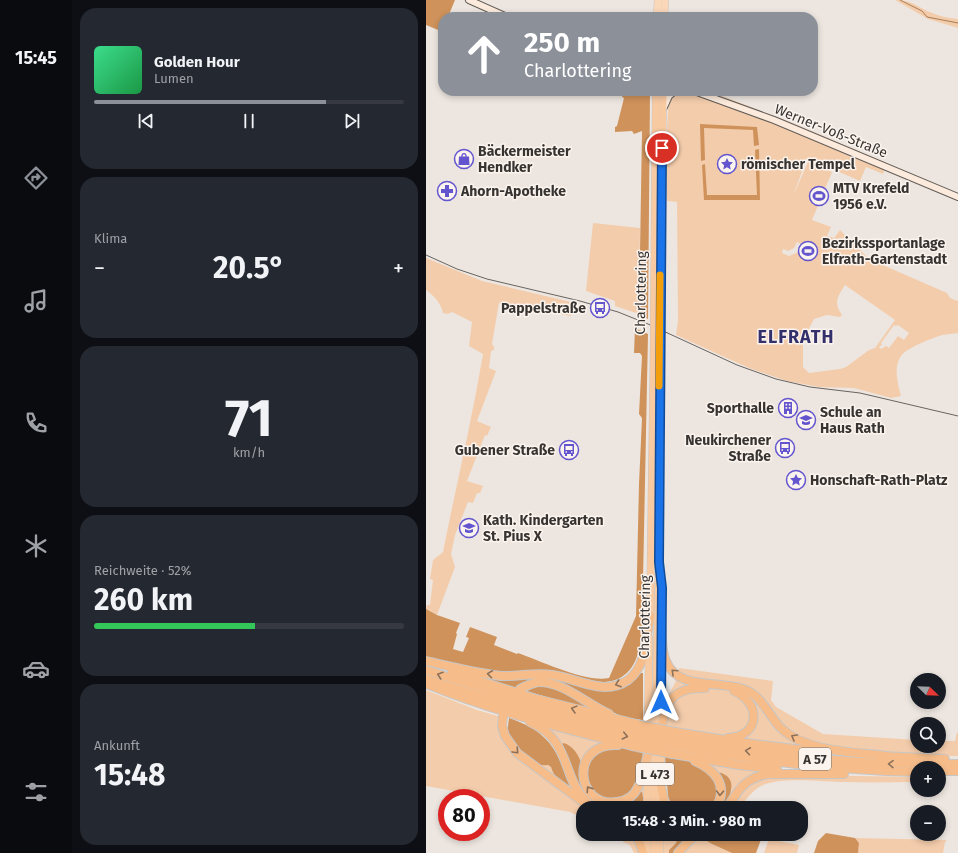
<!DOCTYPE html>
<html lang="de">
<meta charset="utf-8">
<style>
:root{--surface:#171b24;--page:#242831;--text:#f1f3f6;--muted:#9ea1a6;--line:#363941;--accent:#8c9099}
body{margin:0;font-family:"Fira Sans",sans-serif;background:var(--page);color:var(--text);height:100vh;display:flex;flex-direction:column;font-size:15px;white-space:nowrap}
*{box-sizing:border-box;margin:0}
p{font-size:13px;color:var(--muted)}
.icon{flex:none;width:22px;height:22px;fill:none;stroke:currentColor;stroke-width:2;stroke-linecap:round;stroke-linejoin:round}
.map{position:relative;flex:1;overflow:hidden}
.panel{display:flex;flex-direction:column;gap:8px;padding:8px;background:#0d0f14;width:354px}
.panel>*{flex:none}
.hud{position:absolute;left:12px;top:12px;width:380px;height:84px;border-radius:16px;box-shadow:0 2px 6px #0003;background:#8c9099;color:#fff;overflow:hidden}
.needle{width:26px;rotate:113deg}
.controls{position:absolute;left:484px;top:673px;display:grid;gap:8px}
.controls a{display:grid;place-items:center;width:36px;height:36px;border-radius:50%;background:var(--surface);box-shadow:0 2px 6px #0003;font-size:20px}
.speed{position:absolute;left:12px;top:789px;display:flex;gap:8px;font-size:20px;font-weight:700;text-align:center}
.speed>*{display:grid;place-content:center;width:52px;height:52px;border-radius:50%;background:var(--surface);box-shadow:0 2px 6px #0003;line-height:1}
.speed .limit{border:6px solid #d22;background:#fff;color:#111}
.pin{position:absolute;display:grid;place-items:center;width:34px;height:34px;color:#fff;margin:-17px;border:2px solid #fff;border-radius:50%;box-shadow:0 1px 4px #0007}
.me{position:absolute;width:44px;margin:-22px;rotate:0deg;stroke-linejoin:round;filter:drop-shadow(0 0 3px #0008)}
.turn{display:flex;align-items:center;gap:14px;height:84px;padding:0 20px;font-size:18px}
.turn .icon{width:52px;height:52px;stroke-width:2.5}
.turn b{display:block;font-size:28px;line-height:34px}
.big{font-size:30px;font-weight:700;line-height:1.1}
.panel .tile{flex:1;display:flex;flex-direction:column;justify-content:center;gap:6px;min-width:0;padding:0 14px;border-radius:16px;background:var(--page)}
.panel .dial{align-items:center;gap:0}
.dial b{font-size:52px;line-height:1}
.song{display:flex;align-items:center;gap:12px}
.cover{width:48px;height:48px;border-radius:6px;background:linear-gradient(135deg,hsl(150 70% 55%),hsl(140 70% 35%))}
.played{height:4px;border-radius:2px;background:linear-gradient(90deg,var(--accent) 75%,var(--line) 75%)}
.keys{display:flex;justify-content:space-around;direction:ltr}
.heat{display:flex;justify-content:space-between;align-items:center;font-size:22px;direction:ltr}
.charge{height:6px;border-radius:3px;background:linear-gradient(90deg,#34c759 52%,var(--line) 0)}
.trip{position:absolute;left:150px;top:801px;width:232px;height:40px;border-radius:16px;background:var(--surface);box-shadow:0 2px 6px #0003;font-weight:700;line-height:40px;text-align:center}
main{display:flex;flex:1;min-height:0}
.menu{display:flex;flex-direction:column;width:72px;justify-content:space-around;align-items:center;background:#090b0e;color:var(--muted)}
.menu .icon{width:28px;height:28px}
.menu .current{color:var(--accent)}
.menu b{font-size:18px;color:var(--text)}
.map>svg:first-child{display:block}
</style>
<main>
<nav class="menu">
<b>15:45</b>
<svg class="icon current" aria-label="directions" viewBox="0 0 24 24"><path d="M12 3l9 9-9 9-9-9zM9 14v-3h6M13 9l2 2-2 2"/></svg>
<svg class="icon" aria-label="music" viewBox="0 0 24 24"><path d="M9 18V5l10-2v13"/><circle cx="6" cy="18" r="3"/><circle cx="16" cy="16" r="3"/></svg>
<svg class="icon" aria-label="phone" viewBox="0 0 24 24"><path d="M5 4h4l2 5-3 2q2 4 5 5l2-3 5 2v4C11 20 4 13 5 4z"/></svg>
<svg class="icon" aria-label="climate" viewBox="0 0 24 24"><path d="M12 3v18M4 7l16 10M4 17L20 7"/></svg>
<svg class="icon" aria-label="car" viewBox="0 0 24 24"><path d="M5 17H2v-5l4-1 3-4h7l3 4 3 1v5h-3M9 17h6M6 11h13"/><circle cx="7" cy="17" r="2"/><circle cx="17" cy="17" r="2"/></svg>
<svg class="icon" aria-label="filters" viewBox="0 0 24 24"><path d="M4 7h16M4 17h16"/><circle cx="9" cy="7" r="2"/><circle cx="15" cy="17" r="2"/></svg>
</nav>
<section class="panel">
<div class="tile">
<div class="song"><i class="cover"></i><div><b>Golden Hour</b><p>Lumen</p></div></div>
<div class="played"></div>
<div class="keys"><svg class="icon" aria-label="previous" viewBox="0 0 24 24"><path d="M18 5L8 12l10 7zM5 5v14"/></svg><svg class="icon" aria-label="pause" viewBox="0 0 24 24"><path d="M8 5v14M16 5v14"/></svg><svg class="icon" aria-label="next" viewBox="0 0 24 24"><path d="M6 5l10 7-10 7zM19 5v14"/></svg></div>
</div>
<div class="tile"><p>Klima</p>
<div class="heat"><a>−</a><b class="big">20.5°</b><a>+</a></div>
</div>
<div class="tile dial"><b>71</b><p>km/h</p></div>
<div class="tile"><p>Reichweite · 52%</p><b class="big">260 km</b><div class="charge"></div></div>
<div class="tile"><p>Ankunft</p><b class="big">15:48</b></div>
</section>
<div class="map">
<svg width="532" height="853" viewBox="0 0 532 853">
<rect width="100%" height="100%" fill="#ede6e0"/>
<g fill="#f3ccab" fill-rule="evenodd">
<path d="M469 0C486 0 489 6 504 12 513 16 522 18 532 19V28L502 19Z"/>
<path d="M244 91H283L364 122 461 163 457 174 440 167 434 181 381 158 367 196 382 162 406 172 386 220 405 227 401 236 408 238 414 230 443 259 521 293 524 298 532 301V333C527 334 521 334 516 335 507 338 480 348 475 356 467 367 472 384 475 396L465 398 428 388 393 387 361 381 323 368 250 335 252 321 251 202 241 201C239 164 240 127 244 91ZM371 242 375 244 372 252 363 256 356 253 357 249 362 251 368 248ZM419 285 469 320 449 348 443 350 420 367 414 369 383 373 377 367V340L388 319 401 315 414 317 416 315C407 303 412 296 419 285ZM468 325 470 326 472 325 483 333 478 340 472 336 463 348 460 346 455 349 453 347 456 345 455 343Z"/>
<path d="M167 223 214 228 213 314 189 306V301L160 291Z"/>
<path d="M0 258 56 281 145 302V316L73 303 66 344 68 347V350L65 351 63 368 70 371 51 421 65 427 61 436 59 435 41 481 57 486 54 493H51L47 503 42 502 29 535 25 554 29 567 11 615 0 609 1 605H4L7 580 4 579 7 560 17 552C30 486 46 420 57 354L43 346 46 322 26 312 22 314 17 313C15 303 8 296 0 290Z"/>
<path d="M253 668 347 681 345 700 350 707 397 734 491 740V746H513V741H529L531 732 532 733V756H502L357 746 248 728 247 727 239 725 241 714 250 699 243 694 249 683Z"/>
<path d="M0 690 51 710 72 716 74 735 85 751 97 763 158 808H157V818L144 812 0 786Z"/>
<path d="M115 726 182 743C177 746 169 747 164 753 138 779 176 821 206 797 213 791 214 782 220 775L219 808 164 807 101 759C108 763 113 766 121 765L125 767C127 774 133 782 140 785L148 782C139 757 136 744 115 726Z"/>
<path d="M276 762 340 771 323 778 316 784 302 801C308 790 307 776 293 772 297 787 300 792 294 807L291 808C297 796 297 783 288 772 285 768 280 765 276 762Z"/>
<path d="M375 775 491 777V782C467 782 444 783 420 782 398 782 354 776 335 786 326 791 319 801 313 808H305L319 788 334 778Z"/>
<path d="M192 834C207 834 209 840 213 853H208L204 845 197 842 198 837Z"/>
<path d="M237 834H253L250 843 243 850V853H237Z"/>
<path d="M278 834H289L282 840 286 844 306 853H256Z"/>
<path d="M429 838 521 840 519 842 517 853H432L433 843Z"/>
<path d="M343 839 373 845 371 853H338Z"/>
</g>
<g fill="#cf925b">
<path d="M0 0H29L22 17H17V32L0 25Z"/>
<path d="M185 91H223L224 93 222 319 213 314 216 131 208 134 206 131 189 132V127L191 126 198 98 196 97 197 93Z"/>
<path d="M274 124 331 127 333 145 328 146 327 130 278 128 279 160 275 161Z"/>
<path d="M333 149 334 200H278L276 165 279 164 281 195H331L329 150Z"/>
<path d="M209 328 222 334 216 630C214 649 211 670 192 679 172 688 150 674 130 671 114 668 97 673 81 672 54 671 27 664 0 658V609L11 615 34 623 30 633 31 634 27 649 37 652 43 638 40 637 44 627 71 637 68 645 91 654 92 653C115 661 160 683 183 678L210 616 213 484 216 418 213 414 216 356 214 353H208Z"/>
<path d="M215 673H217V720C209 719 200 718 193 715 158 700 129 663 89 688L49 675H115L154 685 206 682Z"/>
<path d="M106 685H127L177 713 96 690Z"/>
<path d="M83 718C107 726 124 737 134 761 138 769 139 777 144 785H139C133 780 127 775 125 767L122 765C102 768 91 747 81 734Z"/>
<path d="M138 743C157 750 158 775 161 793L160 795H157L135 747 136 744Z"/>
<path d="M185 746 217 750 215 775 203 795 183 801 165 791 159 771 165 756Z"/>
<path d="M239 756C265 757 305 777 286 808H248L242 797Z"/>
<path d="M292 772C313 777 305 795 298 808H293L297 783Z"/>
<path d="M213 791 216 792 218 802 216 807 213 805 211 808H173L167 803 170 801C192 810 195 804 213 791Z"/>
<path d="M400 833 429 838 433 843 432 853H388L392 841Z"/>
<path d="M253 834H266L248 853H243V850L250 843Z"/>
<path d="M289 834H337L330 853H306L286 844 281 841Z"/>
</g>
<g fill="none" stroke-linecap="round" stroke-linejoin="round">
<path stroke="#a97d55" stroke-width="1" d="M474 0 496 11 501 17 532 23"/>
<g stroke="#635d58" stroke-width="8">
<g id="secondary">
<path d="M43 0 81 17"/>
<path d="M268 91 348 120 532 197"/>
<path d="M238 107 243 96 249 91"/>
</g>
</g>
<g stroke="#c7c6c5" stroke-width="8">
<g id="primary">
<path d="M231 17 232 0"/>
<path d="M238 17 239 0"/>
</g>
</g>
<g stroke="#c7c6c5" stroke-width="8">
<g id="trunk">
<path d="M228 319 230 91"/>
<path d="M234 322 237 91"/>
<path d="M224 622 228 338"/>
<path d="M222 732 223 638"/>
<path d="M229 733 233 562 234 340"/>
<path d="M221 808 222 764"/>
<path d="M228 808 229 746"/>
<path d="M234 808 235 748"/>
<path d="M228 834V853"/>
<path d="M221 853V834"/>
<path d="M234 853V834"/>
</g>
</g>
<g stroke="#c7c6c5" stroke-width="10">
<g id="motorway">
<path d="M235 625C236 636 235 650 240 661 252 693 299 678 324 692 338 700 344 718 356 729 380 752 429 752 460 756"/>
<path d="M0 661C25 667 49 673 75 676 92 677 109 672 126 675 152 678 177 697 202 680 221 666 220 637 224 616"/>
<path d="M0 670 110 706 213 732"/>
<path d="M26 672 110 699 214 725"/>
<path d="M0 679 108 713 213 740"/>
<path d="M1 684C69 712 140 729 211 747"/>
<path d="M94 689C100 686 106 683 112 682 137 681 160 704 183 714"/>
<path d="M77 716 76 726 79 736 91 753 165 808"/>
<path d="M104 722C147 741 134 777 162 803"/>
<path d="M249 732 312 742 401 753"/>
<path d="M235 733C239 704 244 687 279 688"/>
<path d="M302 738C334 737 336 703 308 691"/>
<path d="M248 739C342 756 437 766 532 764"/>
<path d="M192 745C142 742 150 809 191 802 200 801 208 796 212 787 218 777 218 766 222 755"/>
<path d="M248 746C328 761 409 770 491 772"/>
<path d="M247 754 313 765 351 769"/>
<path d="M455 756 519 759"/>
<path d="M269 761C289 770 303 785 290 808"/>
<path d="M513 771H532"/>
<path d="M234 781 238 800 241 808"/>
<path d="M301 808C313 789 318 779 341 774H418"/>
<path d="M208 834 213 841 217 853"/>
<path d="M252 853 264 840 272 834"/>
</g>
</g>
<use href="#secondary" stroke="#fcebdc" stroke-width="6"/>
<use href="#primary" stroke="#fad7b9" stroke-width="7"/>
<use href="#trunk" stroke="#f8caa2" stroke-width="7"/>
<use href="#motorway" stroke="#f6bd8b" stroke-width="8"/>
<path stroke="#686461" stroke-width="1" d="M0 255 31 269 61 279 154 301 192 312 222 324 311 365 350 379 384 387 434 393 532 416"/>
<g stroke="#c7c6c5" stroke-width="8" stroke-linecap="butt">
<g id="trunk-bridge">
<path d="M228 338V319"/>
<path d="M234 340V322"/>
</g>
</g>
<g stroke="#c7c6c5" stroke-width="10" stroke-linecap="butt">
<g id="motorway-bridge">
<path d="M214 725 249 732"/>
<path d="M213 732 248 739"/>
<path d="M213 740 248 746"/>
<path d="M211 747 247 754"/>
</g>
</g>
<use href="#trunk-bridge" stroke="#f8caa2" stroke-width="7"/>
<use href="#motorway-bridge" stroke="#f6bd8b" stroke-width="8"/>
</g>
<defs><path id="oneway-chevron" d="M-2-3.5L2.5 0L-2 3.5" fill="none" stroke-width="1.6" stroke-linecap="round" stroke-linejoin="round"/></defs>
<g stroke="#8c715a">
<use href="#oneway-chevron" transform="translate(248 672) rotate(-137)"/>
<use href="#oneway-chevron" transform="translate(64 674) rotate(-172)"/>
<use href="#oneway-chevron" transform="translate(14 675) rotate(-161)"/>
<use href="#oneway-chevron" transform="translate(192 684) rotate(161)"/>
<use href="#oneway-chevron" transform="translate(148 709) rotate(-165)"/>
<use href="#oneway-chevron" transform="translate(199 736) rotate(13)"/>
<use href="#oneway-chevron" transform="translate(368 737) rotate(-150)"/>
<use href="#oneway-chevron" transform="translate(90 751) rotate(47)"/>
<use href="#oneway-chevron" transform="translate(322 751) rotate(-172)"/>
<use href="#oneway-chevron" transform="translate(465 764) rotate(-179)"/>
<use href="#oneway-chevron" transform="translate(163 789) rotate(-124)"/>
<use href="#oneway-chevron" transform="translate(294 793) rotate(92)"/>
</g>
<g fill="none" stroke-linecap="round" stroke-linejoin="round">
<g stroke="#114b97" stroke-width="10">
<path id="route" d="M235 702 236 588 233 562 236 148"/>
</g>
<use href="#route" stroke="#1a73e8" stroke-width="7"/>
<path stroke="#f59e0b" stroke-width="7" d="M233 386 234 275"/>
</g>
<defs>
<g id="shop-ring" transform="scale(1)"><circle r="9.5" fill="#fbf3ed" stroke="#6255ce" stroke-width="1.5"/><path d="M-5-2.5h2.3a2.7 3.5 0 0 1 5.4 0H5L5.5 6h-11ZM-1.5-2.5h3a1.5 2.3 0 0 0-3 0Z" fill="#6255ce"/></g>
<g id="sight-ring" transform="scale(1)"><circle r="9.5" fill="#fbf3ed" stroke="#6255ce" stroke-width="1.5"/><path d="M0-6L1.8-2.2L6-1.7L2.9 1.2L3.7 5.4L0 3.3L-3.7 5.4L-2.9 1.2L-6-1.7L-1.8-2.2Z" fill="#6255ce"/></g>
<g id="pharmacy-ring" transform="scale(1)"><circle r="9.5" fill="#fbf3ed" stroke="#6255ce" stroke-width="1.5"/><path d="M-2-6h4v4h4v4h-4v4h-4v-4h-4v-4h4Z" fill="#6255ce"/></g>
<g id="stadium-ring" transform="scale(1)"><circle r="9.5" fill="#fbf3ed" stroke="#6255ce" stroke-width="1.5"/><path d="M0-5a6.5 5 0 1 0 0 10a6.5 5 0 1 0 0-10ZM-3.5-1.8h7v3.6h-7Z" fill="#6255ce"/></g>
<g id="bus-ring" transform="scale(1)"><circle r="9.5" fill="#fbf3ed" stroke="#6255ce" stroke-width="1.5"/><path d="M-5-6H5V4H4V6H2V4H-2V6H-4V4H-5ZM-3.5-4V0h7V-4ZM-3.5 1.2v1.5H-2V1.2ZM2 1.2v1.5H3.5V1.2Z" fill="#6255ce"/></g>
<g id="building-ring" transform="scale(1)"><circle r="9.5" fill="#fbf3ed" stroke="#6255ce" stroke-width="1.5"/><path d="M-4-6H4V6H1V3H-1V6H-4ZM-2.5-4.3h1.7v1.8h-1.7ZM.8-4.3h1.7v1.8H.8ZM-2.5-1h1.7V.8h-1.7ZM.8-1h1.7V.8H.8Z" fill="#6255ce"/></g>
<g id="school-ring" transform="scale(1)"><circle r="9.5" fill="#fbf3ed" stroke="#6255ce" stroke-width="1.5"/><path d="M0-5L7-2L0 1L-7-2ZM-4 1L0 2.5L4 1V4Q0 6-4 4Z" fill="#6255ce"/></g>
</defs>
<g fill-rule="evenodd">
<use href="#shop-ring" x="38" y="159"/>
<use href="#sight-ring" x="301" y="164"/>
<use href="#pharmacy-ring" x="21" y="191"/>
<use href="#stadium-ring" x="393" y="196"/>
<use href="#stadium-ring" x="382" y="251"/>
<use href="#bus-ring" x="174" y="308"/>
<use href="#building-ring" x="362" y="408"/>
<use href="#school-ring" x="380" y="420"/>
<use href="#bus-ring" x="359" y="448"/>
<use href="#bus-ring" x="143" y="450"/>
<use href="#sight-ring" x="370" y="480"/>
<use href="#school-ring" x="43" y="528"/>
</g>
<g text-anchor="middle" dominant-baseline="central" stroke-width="3" stroke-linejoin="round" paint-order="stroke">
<g fill="#fbf3ed" stroke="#716d69" stroke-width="1">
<rect x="373" y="748" width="32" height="22" rx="3"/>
<rect x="210" y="763" width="38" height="22" rx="3"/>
</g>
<g font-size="13" font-weight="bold" fill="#363331">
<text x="389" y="759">A 57</text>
<text x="229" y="774">L 473</text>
</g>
<g font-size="14" fill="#363331" stroke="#fbf3ed">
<text transform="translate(405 131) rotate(22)">Werner-Voß-Straße</text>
<text transform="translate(215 293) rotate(-89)">Charlottering</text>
<text transform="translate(219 617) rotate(-89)">Charlottering</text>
</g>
<g font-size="14" font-weight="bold" fill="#363331" stroke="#fbf3ed" text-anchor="start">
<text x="52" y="151">Bäckermeister<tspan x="52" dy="16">Hendker</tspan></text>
<text x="315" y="164">römischer Tempel</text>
<text x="407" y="188">MTV Krefeld<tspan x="407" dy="16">1956 e.V.</tspan></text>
<text x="35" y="191">Ahorn-Apotheke</text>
<text x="396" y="243">Bezirkssportanlage<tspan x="396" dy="16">Elfrath-Gartenstadt</tspan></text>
<text x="160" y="308" text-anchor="end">Pappelstraße</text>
<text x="348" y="408" text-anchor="end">Sporthalle</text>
<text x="394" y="412">Schule an<tspan x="394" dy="16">Haus Rath</tspan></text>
<text x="345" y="440" text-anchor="end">Neukirchener<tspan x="345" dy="16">Straße</tspan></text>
<text x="129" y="450" text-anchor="end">Gubener Straße</text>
<text x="384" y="480">Honschaft-Rath-Platz</text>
<text x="57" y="520">Kath. Kindergarten<tspan x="57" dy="16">St. Pius X</tspan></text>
</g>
<g font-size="18" font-weight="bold" letter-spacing="1" fill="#34306b" stroke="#fbf3ed">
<text x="370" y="337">ELFRATH</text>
</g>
</g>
</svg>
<div class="controls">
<a><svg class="needle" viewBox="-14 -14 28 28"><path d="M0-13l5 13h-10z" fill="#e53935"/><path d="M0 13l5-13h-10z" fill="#9ea1a6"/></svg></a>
<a><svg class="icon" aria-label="search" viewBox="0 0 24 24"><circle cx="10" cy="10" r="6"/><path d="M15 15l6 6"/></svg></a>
<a>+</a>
<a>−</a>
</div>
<div class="speed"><div class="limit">80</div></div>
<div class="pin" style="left:236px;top:148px;background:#d93025"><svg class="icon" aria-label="arrive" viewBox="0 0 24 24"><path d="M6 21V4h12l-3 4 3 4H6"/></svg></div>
<svg class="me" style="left:235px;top:702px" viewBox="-20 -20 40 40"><path d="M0-17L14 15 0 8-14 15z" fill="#1a73e8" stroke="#fff" stroke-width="4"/></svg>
<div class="trip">15:48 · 3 Min. · 980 m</div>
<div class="hud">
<div class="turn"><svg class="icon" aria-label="ahead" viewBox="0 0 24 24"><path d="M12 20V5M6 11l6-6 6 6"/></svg><div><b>250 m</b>Charlottering</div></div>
</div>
</div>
</main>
